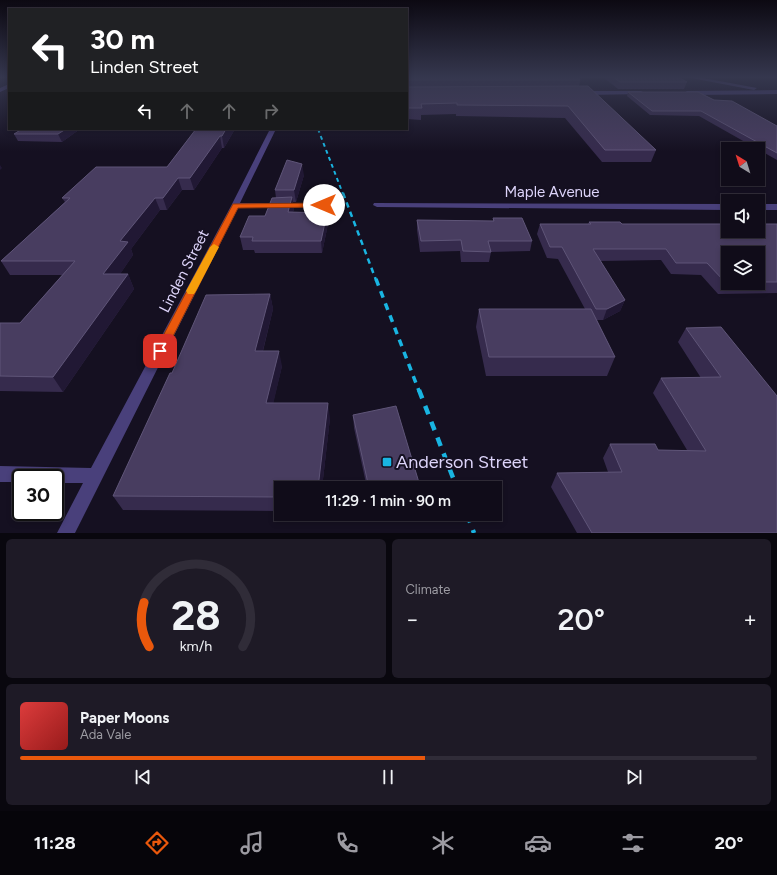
<!DOCTYPE html>
<meta charset="utf-8">
<style>
:root{--surface:#100c19;--page:#1e1a26;--text:#f1f3f6;--muted:#9c9ba2;--line:#302c38;--accent:#ea580c}
body{margin:0;font-family:Figtree,sans-serif;background:var(--page);color:var(--text);height:100vh;display:flex;flex-direction:column;font-size:15px;white-space:nowrap}
*{box-sizing:border-box;margin:0}
p{font-size:13px;color:var(--muted)}
.icon{flex:none;width:22px;height:22px;fill:none;stroke:currentColor;stroke-width:2;stroke-linecap:round;stroke-linejoin:round}
.map{position:relative;height:533px;overflow:hidden}
.drawer{display:flex;flex-direction:column;gap:6px;padding:6px;background:#09070e;flex:1}
.drawer>*{flex:none}
.guide{position:absolute;left:8px;top:8px;width:400px;height:122px;border-radius:0px;box-shadow:0 2px 6px #0003,0 0 0 1px var(--line);background:#202124;color:#fff;overflow:hidden}
.needle{width:26px;rotate:322deg}
.fabs{position:absolute;left:721px;top:142px;display:grid;gap:8px}
.fabs a{display:grid;place-items:center;width:44px;height:44px;border-radius:0px;background:var(--surface);box-shadow:0 2px 6px #0003,0 0 0 1px var(--line);font-size:20px}
.speed{position:absolute;left:12px;top:469px;display:flex;gap:8px;font-size:20px;font-weight:700;text-align:center}
.speed>*{display:grid;place-content:center;width:52px;height:52px;border-radius:50%;background:var(--surface);box-shadow:0 2px 6px #0003,0 0 0 1px var(--line);line-height:1}
.speed .limit{border:2px solid #111;border-radius:6px;background:#fff;color:#111}
.pin{position:absolute;display:grid;place-items:center;width:34px;height:34px;color:#fff;margin:-17px;border-radius:8px;box-shadow:0 2px 6px #0006}
.me{position:absolute;width:44px;margin:-22px;rotate:270deg;stroke-linejoin:round;filter:drop-shadow(0 0 3px #0008)}
.turn{display:flex;align-items:center;gap:14px;height:84px;padding:0 16px;font-size:18px}
.turn .icon{width:52px;height:52px;stroke-width:2.5}
.turn b{display:block;font-size:28px;line-height:34px}
.lanes{display:flex;align-items:center;height:38px;padding:0 16px;background:#0003;justify-content:center;gap:20px;direction:ltr}
.lanes .off{opacity:.35}
.big{font-size:30px;font-weight:600;line-height:1.1}
.drawer .card{flex:1;display:flex;flex-direction:column;justify-content:center;gap:6px;min-width:0;padding:0 14px;border-radius:6px;background:var(--page)}
.drawer .dial{align-items:center;gap:0}
.dial svg{height:104px;overflow:visible;fill:none;stroke:var(--line);stroke-width:7;stroke-linecap:round;text-anchor:middle}
.dial text{fill:var(--text);stroke:none}
.song{display:flex;align-items:center;gap:12px}
.cover{width:48px;height:48px;border-radius:6px;background:linear-gradient(135deg,hsl(0 70% 55%),hsl(0 70% 35%))}
.played{height:4px;border-radius:2px;background:linear-gradient(90deg,var(--accent) 55%,var(--line) 55%)}
.keys{display:flex;justify-content:space-around;direction:ltr}
.heat{display:flex;justify-content:space-between;align-items:center;font-size:22px;direction:ltr}
.drawer .tiles{flex:1;display:grid;gap:6px;grid-template-columns:1fr 1fr}
.card:last-child{grid-column:span 2}
.trip{position:absolute;left:274px;top:481px;width:228px;height:40px;border-radius:0px;background:var(--surface);box-shadow:0 2px 6px #0003,0 0 0 1px var(--line);font-weight:600;line-height:40px;text-align:center}
.dock{display:flex;height:64px;justify-content:space-around;align-items:center;background:#06050a;color:var(--muted)}
.dock .icon{width:28px;height:28px}
.dock .current{color:var(--accent)}
.dock b{font-size:18px;color:var(--text)}
.map>svg:first-child{display:block}
</style>
<div class="map">
<svg width="777" height="533" viewBox="0 0 777 533">
<rect width="100%" height="100%" fill="#151021"/>
<g fill="none" stroke-linecap="round" stroke-linejoin="round">
<g fill="#49407b" fill-rule="evenodd">
<path d="M689 77H698L757 88 754 90 691 78Z"/>
<path d="M9 84V88L0 92V88Z"/>
<path d="M777 90V94L687 95 684 93 687 91Z"/>
<path d="M641 91 643 92V94L583 95 580 93 583 91Z"/>
<path d="M270 129H276L240 203H324L328 205 324 207 238 208 75 533H57L83 483H55V478H21V482H0V466L91 468 231 206Z"/>
<path d="M374 203 728 204V210L377 207 373 205Z"/>
<rect x="758" y="204" width="19" height="6"/>
</g>
<path stroke="#19b5e2" stroke-width="2" stroke-dasharray="4 3.5" stroke-linecap="butt" d="M318 129 343 194"/>
<path stroke="#19b5e2" stroke-width="2.5" stroke-dasharray="5.5 4.5" stroke-linecap="butt" d="M343 193 376 280"/>
<path stroke="#19b5e2" stroke-width="3.5" stroke-dasharray="7 6" stroke-linecap="butt" d="M376 279 419 391"/>
<g stroke="#19b5e2" stroke-width="4.5" stroke-dasharray="9 8" stroke-linecap="butt">
<path d="M419 390 457 488"/>
<path d="M467 514 474 533"/>
</g>
</g>
<g fill="#362b4d" fill-rule="evenodd">
<path d="M407 77 583 78 580 82 579 86 656 150 651 162H602L565 118 456 116V114L421 115V120L407 119Z"/>
<path d="M603 77H678L687 82 684 89H618Z"/>
<path d="M628 92 714 100 777 126V160L699 116 650 115 627 96Z"/>
<path d="M22 129H80L62 142 18 141 14 134Z"/>
<path d="M196 129H235L224 148H222L194 190H182L167 210H160L131 249 133 255 120 274H128L134 289 63 392 0 391V323H20L62 275H10L1 261 65 202 62 198 167 167Z"/>
<path d="M304 175 296 202H293L294 209 293 212 328 224 322 253H255L254 250H243L240 237 265 216 276 198 275 190Z"/>
<path d="M493 218 532 241 530 251 491 252 489 262H461L460 251 420 252 417 230V220L493 221Z"/>
<path d="M589 222 622 224H777V293L718 294 701 275 671 274 661 260 600 261 625 300 620 311 603 320H597L615 357 607 376H486L476 327 479 309H585L558 259 547 258 537 234 540 224H588ZM728 253H758V283H728Z"/>
<path d="M270 294 273 309 263 351 282 366 273 403 330 418 322 488H281V511L123 510 113 496 172 373Z"/>
<path d="M686 328 777 396V533H577L551 487 557 473 608 472 603 458 610 444 658 450H687L653 393 661 378H701L678 342Z"/>
<path d="M353 415 420 486V488H367L354 428Z"/>
</g>
<g fill="#211834">
<path d="M578 77H583V78L580 82V80H577Z"/>
<path d="M66 129H80L62 142 58 134Z"/>
<path d="M226 129H235L224 148 222 136Z"/>
<path d="M220 136 222 148 194 190 190 178Z"/>
<path d="M302 164 304 175 296 202 294 190Z"/>
<path d="M0 165 2 168 0 170Z"/>
<path d="M178 178 182 190 167 210 163 198Z"/>
<path d="M292 197 294 209 289 224 288 212Z"/>
<path d="M155 198 160 210 131 249 133 255 110 289 103 274 120 241Z"/>
<path d="M327 213 328 224 322 253 321 241Z"/>
<path d="M128 274 134 289 63 392 53 377Z"/>
<path d="M270 294 273 309 259 366 255 351Z"/>
<path d="M625 300 620 311 603 320 607 309Z"/>
<path d="M279 351 282 366 270 418 266 403Z"/>
<path d="M328 403 330 418 322 488H318Z"/>
<path d="M420 486V488H410Z"/>
</g>
<g fill="#483d60" stroke="#5f5578">
<path d="M407 77H578L580 80H407V81Z"/>
<path d="M613 77H678L687 82H620Z"/>
<path d="M588 86 656 150H605L568 106 457 105V103L421 104 422 108H407V87Z"/>
<path d="M628 92H698L714 100 732 101 777 126V153L701 111H652Z"/>
<path d="M22 129H66L58 134H14Z"/>
<path d="M196 129H226L222 136H220L190 178H178L163 198H155L120 241 128 242 103 274H128L53 377 0 376V323H20L75 261H1L70 198H62L96 167H167Z"/>
<path d="M287 160 302 164 294 190H275Z"/>
<path d="M292 197 288 212 327 213 321 241H252L253 237H240L249 216H265L272 198Z"/>
<path d="M493 218H522L532 241H488L491 252 463 251 461 240 421 241 417 220 494 221Z"/>
<path d="M589 222H620L622 224H728V231H758V224H777V282H758V253H728V282H725L707 263H676L666 249H593L625 300 607 309H596L562 247H550L540 224H591Z"/>
<path d="M270 294 255 351H279L266 403H328L318 488H281V497L113 496 170 373H172L206 295Z"/>
<path d="M479 309H591L615 357H489Z"/>
<path d="M721 327 777 396V533H592L557 473 622 472 610 444H655L658 450 706 451 661 378 721 377 686 328Z"/>
<path d="M396 406 420 486 410 488H369L353 415Z"/>
</g>
<linearGradient id="sky" x2="0" y2="1"><stop stop-color="#0c0912"/><stop offset="0.51" stop-color="#35374e"/><stop offset="1" stop-color="#35374e" stop-opacity="0"/></linearGradient>
<rect width="777" height="151" fill="url(#sky)"/>
<path fill="#ea580c" stroke="#983908" d="M324 203 326 204V207L238 208 164 354 160 355 156 354 155 351 233 204Z"/>
<path fill="#f59e0b" d="M214 244 219 247 196 291 194 294H188L186 291 210 247Z"/>
<rect fill="#19b5e2" stroke="#151021" stroke-width="1.5" x="382" y="457" width="10" height="10" rx="2"/>
<g text-anchor="middle" dominant-baseline="central" stroke-width="4" stroke-linejoin="round" paint-order="stroke">
<g font-size="15" fill="#ddd4fa" stroke="#151021">
<text x="552" y="192">Maple Avenue</text>
<text transform="translate(184 271) rotate(-63)">Linden Street</text>
</g>
<g font-size="18" fill="#ddd4fa" stroke="#151021" text-anchor="start">
<text x="396" y="462">Anderson Street</text>
</g>
</g>
</svg>
<div class="fabs">
<a><svg class="needle" viewBox="-14 -14 28 28"><path d="M0-13l5 13h-10z" fill="#e53935"/><path d="M0 13l5-13h-10z" fill="#9c9ba2"/></svg></a>
<a><svg class="icon" aria-label="sound" viewBox="0 0 24 24"><path d="M4 9h4l5-4v14l-5-4H4zM17 9q2 3 0 6"/></svg></a>
<a><svg class="icon" aria-label="layers" viewBox="0 0 24 24"><path d="M12 4l9 5-9 5-9-5zM3 14l9 5 9-5"/></svg></a>
</div>
<div class="speed"><div class="limit">30</div></div>
<div class="pin" style="left:160px;top:351px;background:#d93025"><svg class="icon" aria-label="arrive" viewBox="0 0 24 24"><path d="M6 21V4h12l-3 4 3 4H6"/></svg></div>
<svg class="me" style="left:324px;top:205px" viewBox="-20 -20 40 40"><circle r="19" fill="#fff"/><path d="M0-13L10 11 0 6-10 11z" fill="#ea580c"/></svg>
<div class="trip">11:29 · 1 min · 90 m</div>
<div class="guide">
<div class="turn"><svg class="icon" aria-label="left" viewBox="0 0 24 24"><path d="M17 20v-9H6M10 6l-5 5 5 5"/></svg><div><b>30 m</b>Linden Street</div></div>
<div class="lanes"><svg class="icon" aria-label="left" viewBox="0 0 24 24"><path d="M17 20v-9H6M10 6l-5 5 5 5"/></svg><svg class="icon off" aria-label="ahead" viewBox="0 0 24 24"><path d="M12 20V5M6 11l6-6 6 6"/></svg><svg class="icon off" aria-label="ahead" viewBox="0 0 24 24"><path d="M12 20V5M6 11l6-6 6 6"/></svg><svg class="icon off" aria-label="right" viewBox="0 0 24 24"><path d="M7 20v-9h11M14 6l5 5-5 5"/></svg></div>
</div>
</div>
<section class="drawer">
<div class="tiles">
<div class="card dial"><svg viewBox="0 0 100 80">
<path d="M14 69A42 42 0 1 1 86 69"/>
<path d="M14 69A42 42 0 0 1 10 35" stroke="#ea580c"/>
<text x="50" y="56" font-size="32" font-weight="700">28</text>
<text x="50" y="72" font-size="11">km/h</text>
</svg></div>
<div class="card"><p>Climate</p>
<div class="heat"><a>−</a><b class="big">20°</b><a>+</a></div>
</div>
<div class="card">
<div class="song"><i class="cover"></i><div><b>Paper Moons</b><p>Ada Vale</p></div></div>
<div class="played"></div>
<div class="keys"><svg class="icon" aria-label="previous" viewBox="0 0 24 24"><path d="M18 5L8 12l10 7zM5 5v14"/></svg><svg class="icon" aria-label="pause" viewBox="0 0 24 24"><path d="M8 5v14M16 5v14"/></svg><svg class="icon" aria-label="next" viewBox="0 0 24 24"><path d="M6 5l10 7-10 7zM19 5v14"/></svg></div>
</div>
</div>
</section>
<nav class="dock">
<b>11:28</b>
<svg class="icon current" aria-label="directions" viewBox="0 0 24 24"><path d="M12 3l9 9-9 9-9-9zM9 14v-3h6M13 9l2 2-2 2"/></svg>
<svg class="icon" aria-label="music" viewBox="0 0 24 24"><path d="M9 18V5l10-2v13"/><circle cx="6" cy="18" r="3"/><circle cx="16" cy="16" r="3"/></svg>
<svg class="icon" aria-label="phone" viewBox="0 0 24 24"><path d="M5 4h4l2 5-3 2q2 4 5 5l2-3 5 2v4C11 20 4 13 5 4z"/></svg>
<svg class="icon" aria-label="climate" viewBox="0 0 24 24"><path d="M12 3v18M4 7l16 10M4 17L20 7"/></svg>
<svg class="icon" aria-label="car" viewBox="0 0 24 24"><path d="M5 17H2v-5l4-1 3-4h7l3 4 3 1v5h-3M9 17h6M6 11h13"/><circle cx="7" cy="17" r="2"/><circle cx="17" cy="17" r="2"/></svg>
<svg class="icon" aria-label="filters" viewBox="0 0 24 24"><path d="M4 7h16M4 17h16"/><circle cx="9" cy="7" r="2"/><circle cx="15" cy="17" r="2"/></svg>
<b>20°</b>
</nav>
